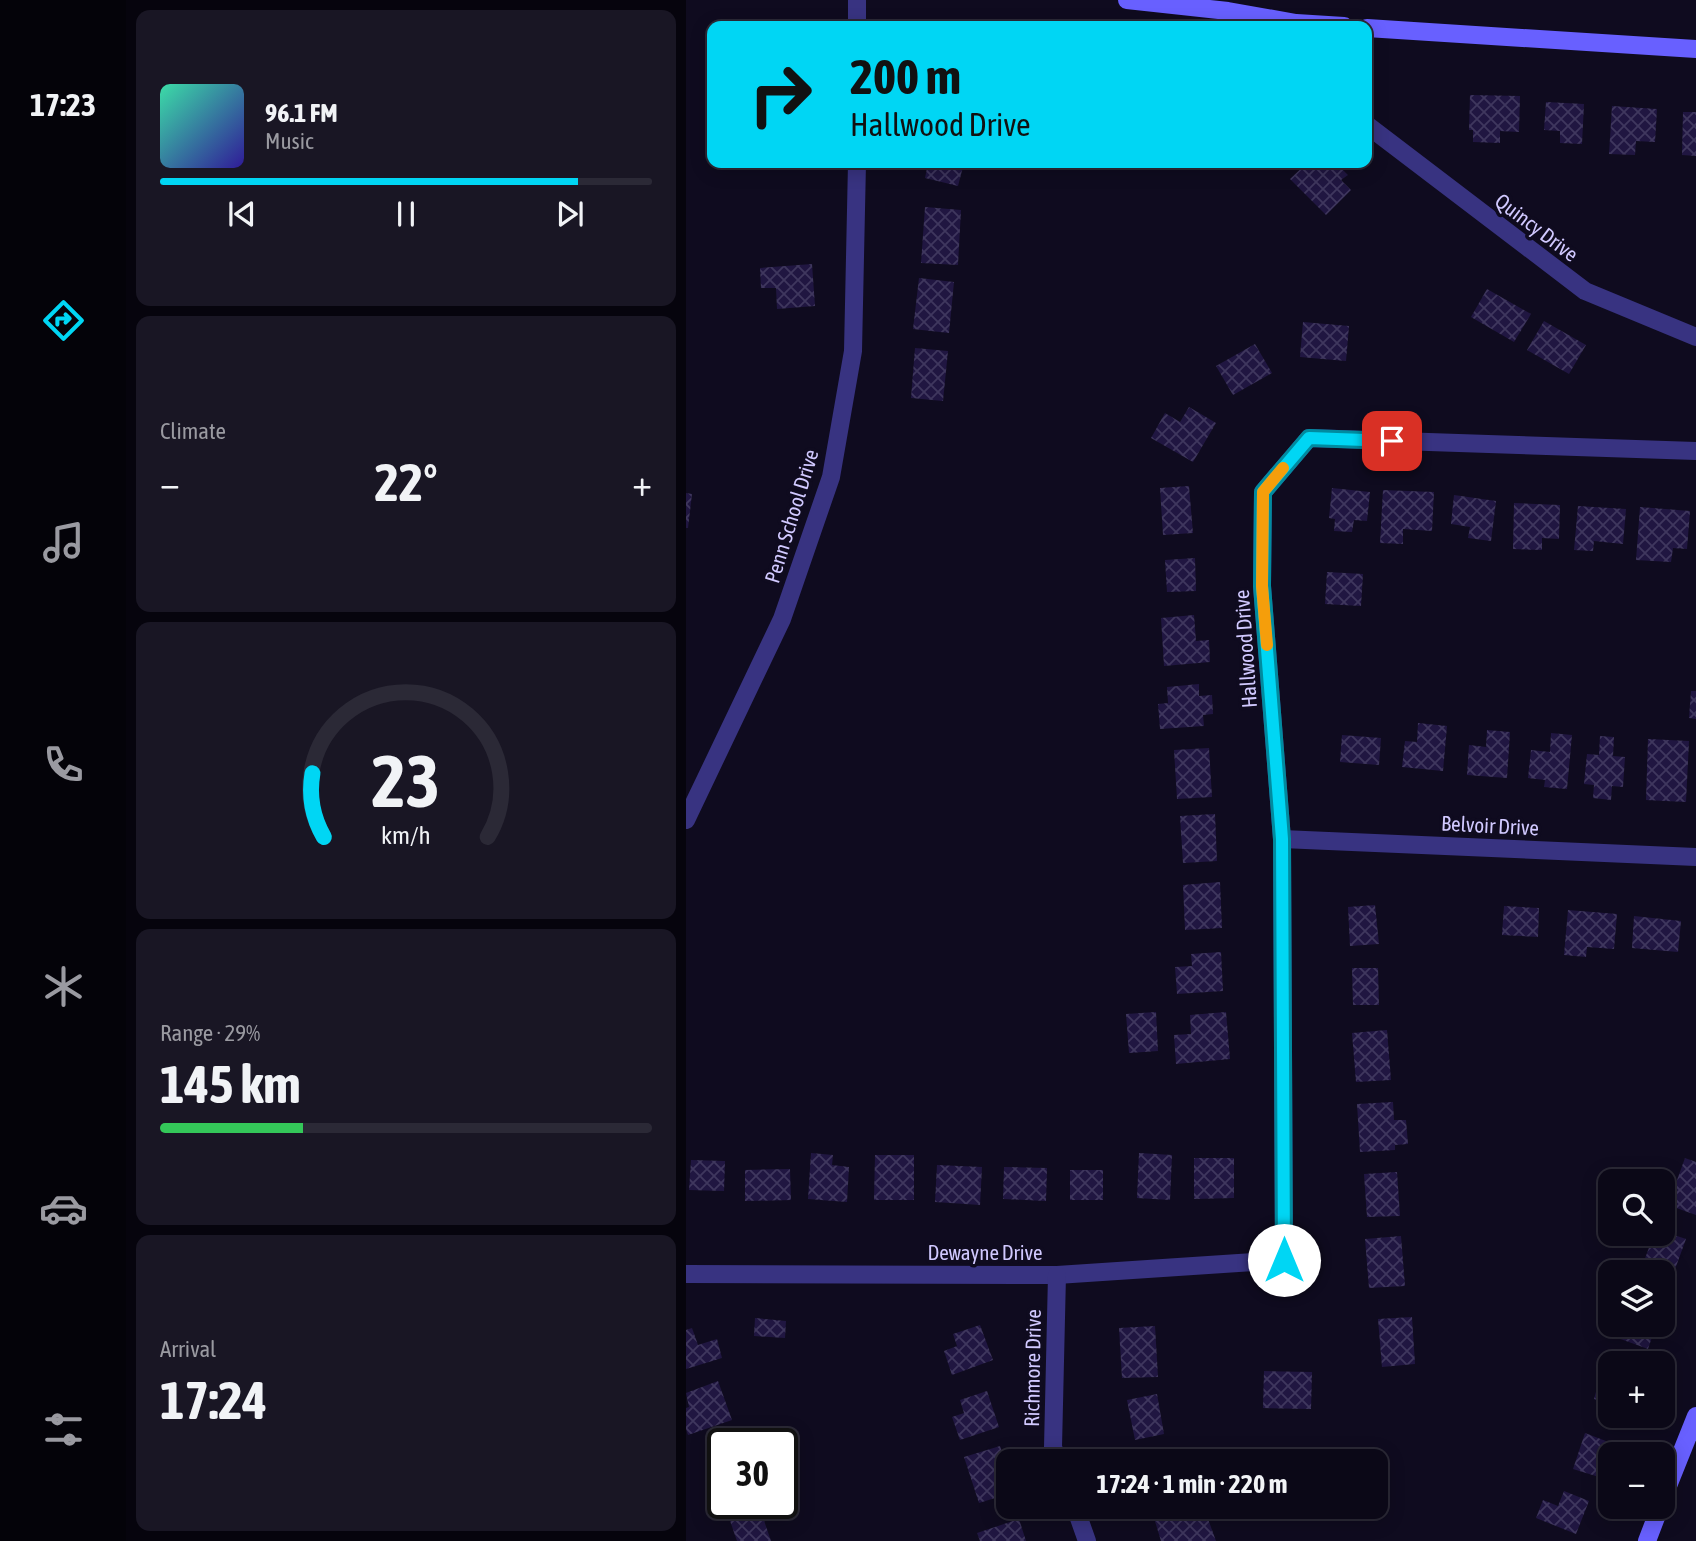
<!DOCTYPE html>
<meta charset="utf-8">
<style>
:root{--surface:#0b0817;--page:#191624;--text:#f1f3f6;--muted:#9a9aa1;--line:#2b2936;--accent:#00d6f4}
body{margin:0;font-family:"Asap Condensed",sans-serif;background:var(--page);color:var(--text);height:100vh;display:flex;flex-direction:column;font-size:26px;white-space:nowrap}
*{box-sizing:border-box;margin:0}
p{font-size:23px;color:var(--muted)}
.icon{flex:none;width:38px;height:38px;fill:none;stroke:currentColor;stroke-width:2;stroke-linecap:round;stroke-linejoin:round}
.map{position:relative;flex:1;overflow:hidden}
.details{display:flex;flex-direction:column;gap:10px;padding:10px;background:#06040d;width:560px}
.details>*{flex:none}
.banner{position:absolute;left:21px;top:21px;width:665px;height:147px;border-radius:14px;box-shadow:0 4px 18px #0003,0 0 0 2px var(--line);background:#00d6f4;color:#111;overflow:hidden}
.controls{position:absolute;left:912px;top:1169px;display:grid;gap:14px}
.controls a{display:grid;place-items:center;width:77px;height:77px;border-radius:14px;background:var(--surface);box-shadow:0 4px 18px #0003,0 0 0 2px var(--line);font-size:35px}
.speed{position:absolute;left:21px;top:1428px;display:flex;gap:14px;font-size:35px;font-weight:700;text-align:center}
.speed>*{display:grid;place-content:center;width:91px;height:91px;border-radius:50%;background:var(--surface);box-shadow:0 4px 18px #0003,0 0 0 2px var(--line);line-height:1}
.speed .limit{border:4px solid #111;border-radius:10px;background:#fff;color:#111}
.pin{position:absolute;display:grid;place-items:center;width:60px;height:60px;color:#fff;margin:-30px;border-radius:14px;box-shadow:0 4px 10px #0006}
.me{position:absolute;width:77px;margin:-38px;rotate:0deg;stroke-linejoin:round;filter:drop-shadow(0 0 5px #0008)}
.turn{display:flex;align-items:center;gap:24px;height:147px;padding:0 28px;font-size:32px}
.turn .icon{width:91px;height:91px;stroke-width:2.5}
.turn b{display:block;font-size:49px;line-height:60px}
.big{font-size:52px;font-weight:700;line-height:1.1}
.details .tile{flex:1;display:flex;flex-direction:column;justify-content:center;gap:10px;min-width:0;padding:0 24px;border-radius:14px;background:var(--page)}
.details .dial{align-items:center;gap:0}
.dial svg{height:182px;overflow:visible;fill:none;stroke:var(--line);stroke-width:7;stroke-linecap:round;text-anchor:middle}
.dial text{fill:var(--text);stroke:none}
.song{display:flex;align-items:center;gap:21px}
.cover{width:84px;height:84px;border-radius:10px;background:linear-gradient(135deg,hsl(160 70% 55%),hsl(250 70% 35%))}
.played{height:7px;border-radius:4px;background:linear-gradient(90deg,var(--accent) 85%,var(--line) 85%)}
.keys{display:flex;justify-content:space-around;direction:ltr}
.heat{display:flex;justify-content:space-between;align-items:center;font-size:38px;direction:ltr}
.charge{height:10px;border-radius:5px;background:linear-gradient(90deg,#34c759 29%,var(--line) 0)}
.trip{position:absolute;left:310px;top:1449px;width:392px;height:70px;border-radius:14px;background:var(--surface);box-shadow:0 4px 18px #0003,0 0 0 2px var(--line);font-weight:700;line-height:70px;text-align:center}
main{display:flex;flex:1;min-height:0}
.tab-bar{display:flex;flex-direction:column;width:126px;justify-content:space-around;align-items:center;background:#040309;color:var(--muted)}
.tab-bar .icon{width:49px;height:49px}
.tab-bar .active{color:var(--accent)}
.tab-bar b{font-size:32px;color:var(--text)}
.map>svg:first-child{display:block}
</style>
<main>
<nav class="tab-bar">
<b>17:23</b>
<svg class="icon active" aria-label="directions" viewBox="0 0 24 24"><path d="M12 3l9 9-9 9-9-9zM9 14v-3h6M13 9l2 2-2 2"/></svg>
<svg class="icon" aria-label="music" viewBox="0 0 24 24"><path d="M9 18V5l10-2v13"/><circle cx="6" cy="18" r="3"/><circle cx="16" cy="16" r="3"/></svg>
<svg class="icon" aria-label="phone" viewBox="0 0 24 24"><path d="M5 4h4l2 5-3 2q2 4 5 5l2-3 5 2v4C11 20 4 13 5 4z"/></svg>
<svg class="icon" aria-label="climate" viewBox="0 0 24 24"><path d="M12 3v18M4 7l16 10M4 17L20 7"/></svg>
<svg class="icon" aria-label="car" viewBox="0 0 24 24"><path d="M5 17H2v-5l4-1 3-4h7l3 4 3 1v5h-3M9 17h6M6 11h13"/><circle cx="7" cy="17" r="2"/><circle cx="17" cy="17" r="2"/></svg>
<svg class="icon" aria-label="filters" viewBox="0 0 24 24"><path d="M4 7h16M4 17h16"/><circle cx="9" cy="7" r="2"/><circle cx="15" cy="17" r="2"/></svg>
</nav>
<section class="details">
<div class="tile">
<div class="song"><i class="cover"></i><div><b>96.1 FM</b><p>Music</p></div></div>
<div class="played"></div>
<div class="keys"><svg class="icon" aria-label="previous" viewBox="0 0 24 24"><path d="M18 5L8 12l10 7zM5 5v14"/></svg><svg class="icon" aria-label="pause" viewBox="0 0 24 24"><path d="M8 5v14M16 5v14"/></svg><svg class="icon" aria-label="next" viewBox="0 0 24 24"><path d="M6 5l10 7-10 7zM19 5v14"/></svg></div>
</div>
<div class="tile"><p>Climate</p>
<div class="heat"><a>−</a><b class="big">22°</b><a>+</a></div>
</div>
<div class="tile dial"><svg viewBox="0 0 100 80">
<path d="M14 69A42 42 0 1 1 86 69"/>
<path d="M14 69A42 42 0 0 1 9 41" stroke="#00d6f4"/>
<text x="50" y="56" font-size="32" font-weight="700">23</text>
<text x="50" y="72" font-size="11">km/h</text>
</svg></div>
<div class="tile"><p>Range · 29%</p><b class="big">145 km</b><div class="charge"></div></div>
<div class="tile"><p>Arrival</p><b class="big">17:24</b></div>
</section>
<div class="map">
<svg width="1010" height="1541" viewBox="0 0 1010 1541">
<defs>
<pattern id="building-cross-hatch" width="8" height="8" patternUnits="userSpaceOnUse" patternTransform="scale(1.75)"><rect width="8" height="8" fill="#201641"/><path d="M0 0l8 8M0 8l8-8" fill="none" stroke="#3f375e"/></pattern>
</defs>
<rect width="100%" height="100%" fill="#0f0b1f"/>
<g fill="url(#building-cross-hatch)">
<path d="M784 95 834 96 833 132 814 131V143L787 142V130H783Z"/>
<path d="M860 102 898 104 896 144 874 143V131L858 130Z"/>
<path d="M926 106 971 109 969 142 950 141 949 155 923 154Z"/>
<path d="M997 112H1010V156L996 155Z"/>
<path d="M242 163H278L272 186 239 178Z"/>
<path d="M621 163H650L662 175 655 180 665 190 640 215 604 179Z"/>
<path d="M239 207 275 210 272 265 235 263Z"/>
<path d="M126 264 129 306 91 309 90 288H75L74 268Z"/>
<path d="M233 278 268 282 263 333 227 329Z"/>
<path d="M801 289 845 314 828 342 785 317Z"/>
<path d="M858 321 900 345 883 374 841 350Z"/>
<path d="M617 322 663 326 660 361 614 357Z"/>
<path d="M569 344 586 373 547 395 530 366Z"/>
<path d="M229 348 262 351 257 401 225 398Z"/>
<path d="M503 407 530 423 507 462 465 438 479 413 494 422Z"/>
<path d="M503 486 507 533 477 535 474 488Z"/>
<path d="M646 488 684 492 681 521 668 520 666 532 648 531 649 519 643 518Z"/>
<path d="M697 490 748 492 746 531 717 529V544L694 543Z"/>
<path d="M0 493 6 494 2 528H0Z"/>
<path d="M768 495 810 501 805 541 782 538 784 527 765 524Z"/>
<path d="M828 503 874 505 873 539 856 538V550L827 549Z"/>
<path d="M892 506 940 509 937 544 908 541 907 551 888 550Z"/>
<path d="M954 507 1004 511 1001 549 987 548 985 562 950 560Z"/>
<path d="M509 558 510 591 481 592 479 560Z"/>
<path d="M641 572 677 574 675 606 639 604Z"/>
<path d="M508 615 510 641 523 640 524 662 478 666 475 618Z"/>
<path d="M513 684V696L526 695 527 714 517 715 518 726 474 729 472 704 482 703 481 687Z"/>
<path d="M1005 691H1010V719L1003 718Z"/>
<path d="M732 723 761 726 757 771 716 767 719 741 731 742Z"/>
<path d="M801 730 824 732 821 778 781 775 783 745 800 747Z"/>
<path d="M865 733 886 735 881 789 858 787 859 780 842 778 845 750 864 752Z"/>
<path d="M656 735 695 738 693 765 654 762Z"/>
<path d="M914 736 928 737 927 756 939 757 937 787 926 786 925 800 907 798 908 785 898 784 901 754 913 755Z"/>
<path d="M962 739 1003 741 1000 802 960 800Z"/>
<path d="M523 748 526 797 491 799 488 750Z"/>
<path d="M529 814 531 861 497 863 494 816Z"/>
<path d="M534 882 536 928 499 930 497 885Z"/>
<path d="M689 905 693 944 664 946 662 907Z"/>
<path d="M818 906 853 908 852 937 816 935Z"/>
<path d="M882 910 931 914 928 949 901 947 900 957 878 955Z"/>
<path d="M948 916 995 921 992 952 946 948Z"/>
<path d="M535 952 537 991 491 994 489 967 506 966 505 954Z"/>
<path d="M666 968H692L693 1005H667Z"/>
<path d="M470 1012 472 1051 443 1053 440 1014Z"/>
<path d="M540 1012 544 1059 490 1064 488 1035 505 1034 504 1015Z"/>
<path d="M701 1030 705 1080 670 1082 666 1033Z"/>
<path d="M707 1102 708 1120H720L722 1144 709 1145V1150L674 1152 671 1104Z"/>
<path d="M125 1153 147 1155 146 1165 163 1167 161 1202 122 1199Z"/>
<path d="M453 1153 486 1155 484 1200 451 1198Z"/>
<path d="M189 1155H228V1200H188Z"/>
<path d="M508 1158H548V1198L508 1199Z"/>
<path d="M999 1158 1010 1162V1215L982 1205Z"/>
<path d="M5 1160 39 1161 38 1191 3 1190Z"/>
<path d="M251 1165 296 1167 294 1205 249 1202Z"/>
<path d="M318 1167 361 1168 360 1201 317 1199Z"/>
<path d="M104 1169 105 1200 59 1201V1170Z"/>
<rect x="384" y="1170" width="33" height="30"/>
<path d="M711 1172 714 1216 681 1217 678 1174Z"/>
<path d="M976 1231 1000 1239 984 1283 976 1280V1272H954L968 1234H976Z"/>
<path d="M715 1236 719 1286 683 1288 679 1239Z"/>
<path d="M726 1317 729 1364 696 1367 692 1319Z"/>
<path d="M69 1318 100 1321 99 1338 68 1336Z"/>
<path d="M294 1325 307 1360 266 1375 258 1351 271 1346 267 1334Z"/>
<path d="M933 1325H970L962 1349 929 1337Z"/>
<path d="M469 1326 472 1377 436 1378 433 1328Z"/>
<path d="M6 1328 12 1345 31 1339 36 1358 0 1369V1330Z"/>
<path d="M918 1363 924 1365V1404L908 1399Z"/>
<path d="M578 1371 626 1372 625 1409 577 1408Z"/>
<path d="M32 1381 46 1420 2 1435 0 1429V1408L3 1407 0 1393Z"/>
<path d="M301 1391 313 1427 274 1440 266 1417 278 1413 274 1400Z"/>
<path d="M471 1394 478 1434 449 1440 441 1400Z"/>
<path d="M899 1433 925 1443 913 1477 887 1469Z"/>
<path d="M314 1446 322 1471V1494L293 1503 278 1457Z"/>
<path d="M484 1447 489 1461H454L452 1457Z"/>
<path d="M37 1453V1492L34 1493 24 1457Z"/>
<path d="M878 1491 903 1501 890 1534 850 1518 857 1500 872 1506Z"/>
<path d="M67 1503H72L85 1541H51L41 1512Z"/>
<path d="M502 1507 507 1521 521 1516 530 1541H475L468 1518Z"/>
<path d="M333 1519 340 1541H294L291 1533Z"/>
</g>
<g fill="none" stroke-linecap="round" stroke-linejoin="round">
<g stroke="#383381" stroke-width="18">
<path d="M171 0V26"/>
<path d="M681 125 899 291 1010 337"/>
<path d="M0 820 96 619 145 477 167 351 171 163"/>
<path d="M596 839 1010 857"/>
<path d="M0 1274 371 1275 598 1260 596 839 576 586 577 492 623 438 1010 451"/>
<path d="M371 1275 367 1447 372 1461"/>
<path d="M389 1507 401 1541"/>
</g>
<g stroke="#6860ff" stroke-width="18">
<path d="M441 0 542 11 610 23 658 26"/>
<path d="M681 28 1010 49"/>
<path d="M976 1501 1010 1416"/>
<path d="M961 1541 974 1507"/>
</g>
</g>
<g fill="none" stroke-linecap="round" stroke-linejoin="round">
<g stroke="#008b9f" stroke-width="18">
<path id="route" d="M598 1260 596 839 576 586 577 492 623 438 706 441"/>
</g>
<use href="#route" stroke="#00d6f4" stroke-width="12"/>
<path stroke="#f59e0b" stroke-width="12" d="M581 645 576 586 577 492 597 468"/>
</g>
<g text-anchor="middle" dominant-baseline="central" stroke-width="7" stroke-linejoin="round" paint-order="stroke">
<g font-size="21" fill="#d1c9ff" stroke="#0f0b1f">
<text transform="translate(851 227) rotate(37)">Quincy Drive</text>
<text transform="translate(105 516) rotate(-73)">Penn School Drive</text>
<text transform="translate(559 649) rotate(-94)">Hallwood Drive</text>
<text transform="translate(804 825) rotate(3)">Belvoir Drive</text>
<text x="299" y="1252">Dewayne Drive</text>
<text transform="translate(346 1368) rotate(-89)">Richmore Drive</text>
</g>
</g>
</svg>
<div class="controls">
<a><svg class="icon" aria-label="search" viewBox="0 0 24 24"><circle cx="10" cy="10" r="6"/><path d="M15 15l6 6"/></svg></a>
<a><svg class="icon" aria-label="layers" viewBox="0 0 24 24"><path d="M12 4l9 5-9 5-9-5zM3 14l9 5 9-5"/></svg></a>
<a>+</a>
<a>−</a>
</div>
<div class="speed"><div class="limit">30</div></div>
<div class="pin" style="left:706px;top:441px;background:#d93025"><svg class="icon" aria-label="arrive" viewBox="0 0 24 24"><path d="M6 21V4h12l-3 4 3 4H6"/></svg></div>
<svg class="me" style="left:598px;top:1260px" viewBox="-20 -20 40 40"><circle r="19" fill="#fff"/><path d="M0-13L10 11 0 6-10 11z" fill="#00d6f4"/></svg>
<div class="trip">17:24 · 1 min · 220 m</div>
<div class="banner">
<div class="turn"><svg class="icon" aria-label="right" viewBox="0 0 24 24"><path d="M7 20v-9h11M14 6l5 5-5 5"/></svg><div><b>200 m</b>Hallwood Drive</div></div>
</div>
</div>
</main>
